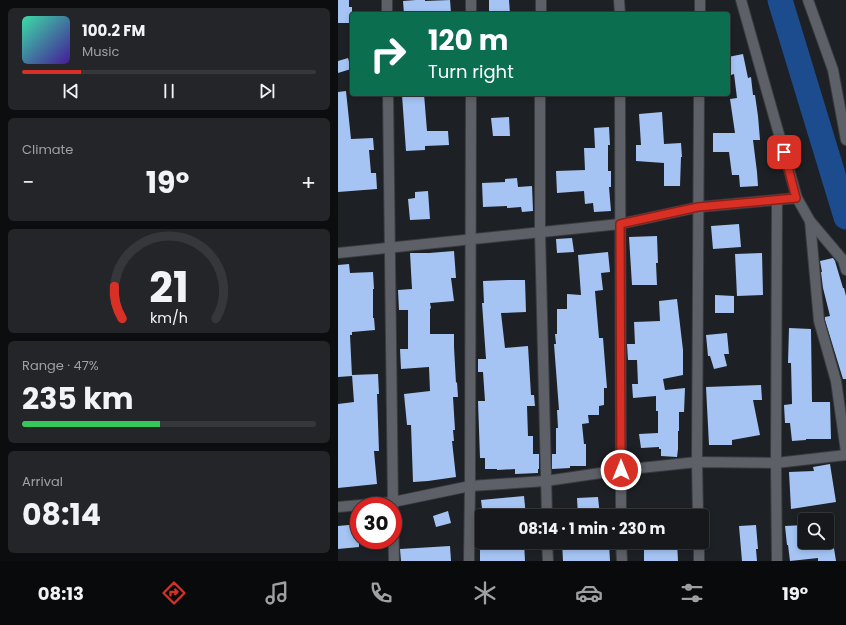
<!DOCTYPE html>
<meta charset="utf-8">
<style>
:root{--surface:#16181b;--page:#232528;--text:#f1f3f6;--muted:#9ea0a3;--line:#35373a;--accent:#d93025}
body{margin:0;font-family:Poppins,sans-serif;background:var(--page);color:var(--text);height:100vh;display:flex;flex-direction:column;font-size:15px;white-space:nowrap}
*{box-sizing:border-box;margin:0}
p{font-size:13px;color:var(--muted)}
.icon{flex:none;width:22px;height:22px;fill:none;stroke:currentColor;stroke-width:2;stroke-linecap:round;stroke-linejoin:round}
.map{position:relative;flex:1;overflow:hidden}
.details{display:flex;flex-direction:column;gap:8px;padding:8px;background:#0c0d0f;width:338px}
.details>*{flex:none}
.hud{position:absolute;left:12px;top:12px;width:380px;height:84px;border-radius:4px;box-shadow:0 2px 6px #0003,0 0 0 1px var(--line);background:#0b6e4f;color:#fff;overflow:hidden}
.tools{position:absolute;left:460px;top:513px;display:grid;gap:8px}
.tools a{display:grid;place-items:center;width:36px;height:36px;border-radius:4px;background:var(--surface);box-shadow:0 2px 6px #0003,0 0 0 1px var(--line);font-size:20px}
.speed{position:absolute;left:12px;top:497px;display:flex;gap:8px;font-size:20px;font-weight:700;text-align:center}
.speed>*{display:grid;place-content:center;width:52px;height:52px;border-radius:50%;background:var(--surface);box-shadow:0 2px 6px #0003,0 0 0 1px var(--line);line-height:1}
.speed .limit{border:6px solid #d22;background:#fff;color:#111}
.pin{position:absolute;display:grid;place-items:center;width:34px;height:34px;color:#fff;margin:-17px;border-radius:8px;box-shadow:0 2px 6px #0006}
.me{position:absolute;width:44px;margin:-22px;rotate:0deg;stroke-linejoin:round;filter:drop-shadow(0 0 3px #0008)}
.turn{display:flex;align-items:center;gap:14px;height:84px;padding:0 12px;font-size:18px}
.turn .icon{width:52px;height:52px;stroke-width:2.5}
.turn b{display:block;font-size:28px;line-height:34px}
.big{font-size:30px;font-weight:700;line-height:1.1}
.details .card{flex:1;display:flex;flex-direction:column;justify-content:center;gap:6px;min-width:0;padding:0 14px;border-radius:6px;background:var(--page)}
.details .dial{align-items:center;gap:0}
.dial svg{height:104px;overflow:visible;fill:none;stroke:var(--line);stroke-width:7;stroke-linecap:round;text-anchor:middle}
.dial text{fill:var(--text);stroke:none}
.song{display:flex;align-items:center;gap:12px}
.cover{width:48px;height:48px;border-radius:6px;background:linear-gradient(135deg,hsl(160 70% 55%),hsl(260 70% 35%))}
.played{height:4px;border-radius:2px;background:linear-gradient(90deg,var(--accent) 20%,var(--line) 20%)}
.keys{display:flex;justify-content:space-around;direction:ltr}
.heat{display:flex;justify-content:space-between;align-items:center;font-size:22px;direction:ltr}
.charge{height:6px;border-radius:3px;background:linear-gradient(90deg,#34c759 47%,var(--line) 0)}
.trip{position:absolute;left:137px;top:509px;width:234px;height:40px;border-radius:4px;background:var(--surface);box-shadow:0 2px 6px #0003,0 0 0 1px var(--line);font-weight:700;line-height:40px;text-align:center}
.tabs{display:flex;height:64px;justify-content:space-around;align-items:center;background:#090a0b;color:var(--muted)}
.tabs .icon{width:28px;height:28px}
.tabs .selected{color:var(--accent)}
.tabs b{font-size:18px;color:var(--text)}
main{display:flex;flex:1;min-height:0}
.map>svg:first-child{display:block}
</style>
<main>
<section class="details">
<div class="card">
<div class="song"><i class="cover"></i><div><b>100.2 FM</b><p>Music</p></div></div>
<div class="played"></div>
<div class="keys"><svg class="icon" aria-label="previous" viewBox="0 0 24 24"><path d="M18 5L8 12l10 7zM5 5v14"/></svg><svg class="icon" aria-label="pause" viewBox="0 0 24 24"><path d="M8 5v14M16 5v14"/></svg><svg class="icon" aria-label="next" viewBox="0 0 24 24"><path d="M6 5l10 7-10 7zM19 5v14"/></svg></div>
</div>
<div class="card"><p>Climate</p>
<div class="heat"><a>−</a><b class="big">19°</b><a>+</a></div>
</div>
<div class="card dial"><svg viewBox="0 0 100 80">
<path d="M14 69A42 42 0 1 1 86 69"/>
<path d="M14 69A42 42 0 0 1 8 44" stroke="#d93025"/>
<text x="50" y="56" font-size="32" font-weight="700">21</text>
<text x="50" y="72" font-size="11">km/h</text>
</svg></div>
<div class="card"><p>Range · 47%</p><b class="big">235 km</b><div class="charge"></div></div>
<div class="card"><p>Arrival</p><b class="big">08:14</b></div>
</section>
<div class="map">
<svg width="508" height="561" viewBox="0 0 508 561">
<rect width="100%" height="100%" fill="#1d2024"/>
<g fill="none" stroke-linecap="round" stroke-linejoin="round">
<path stroke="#1c4b8e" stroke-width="25" d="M442 0 508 217"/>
</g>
<g fill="#a5c4f3">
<path d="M0 0H11V7H14V23H0Z"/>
<path d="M78 0H87V1L112 0 113 13 66 14 65 1Z"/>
<path d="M151 0H171L172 14H151Z"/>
<path d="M405 54 410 78 413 77 415 95H417L420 116 422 140H415L419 172 420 186 402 187 401 175H394L391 152H375V133H397L392 99 399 98 396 74 390 76V57Z"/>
<path d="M10 58 13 69 0 73V61Z"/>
<path d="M8 91 13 139 35 138 36 150H31L33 173H38L39 189 0 192V92Z"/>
<path d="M86 94 89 131H110L111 145 87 146V150L68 151 64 95Z"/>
<path d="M324 112 326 144 343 143 344 157H343L342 186H326V163L298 161V145H303L301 114Z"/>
<path d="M171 117 172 136H155L153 118Z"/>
<path d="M271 127 272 145H270V171H273V187H271L273 211 256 212 255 203 247 204 246 191 219 193 218 171 247 170 246 148H257L256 128Z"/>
<path d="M179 178 180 187 194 186 195 211 184 212 183 207 169 208V206L145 207 144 183 167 182V179Z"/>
<path d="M90 191 92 219 72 220 70 199 77 198V192Z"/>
<path d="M401 224 403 247 375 249 373 226Z"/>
<path d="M319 236 320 263H318L319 285H294L291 237Z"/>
<path d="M234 238 236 252 219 253 218 239Z"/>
<path d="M116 251 118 278H113L116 301 92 303 93 308 92 309V334H116V347L118 383 119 382 120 397H115L117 430H115L116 441H114L118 477 90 481 75 482 73 425H69L66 394 92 391 91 367 63 369 62 349H70V310H61L60 290 74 289 72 253H91Z"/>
<path d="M270 252 272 272 263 273 265 290 257 291 261 338H265L269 388H266V405L261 406V415H250L251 423 244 424 246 444H248V466H232V468L214 469V454H218V428H220L219 410H221L216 344H218L217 334H219V309H229V294L243 295 240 255Z"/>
<path d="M424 253 425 295 399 296 397 254Z"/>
<path d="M495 258 497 261 505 288H506L508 296V379H505L487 320V317L492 316 485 288 483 272H484L482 261Z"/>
<path d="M11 264 12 273 35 272 36 289H35V318H36L37 330 14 332V335H12L14 376 0 377V265Z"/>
<path d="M170 280H187L188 312 163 313 167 348 190 346 193 395H196L197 406H189L190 436H195V454H201V469H200V473L177 474V469L159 470V469H147V458H142L140 401H147L145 372H140V359H148L144 303H146L145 281Z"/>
<path d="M377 295 396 296V313H377Z"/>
<path d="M339 299 345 350V375L325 379 327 390 347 388 346 412H341V431H340V449L339 457 323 456V449H321V447L303 448 301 434 320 433V411H318V396L295 398 294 384H300L299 360H290L289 344H297L296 322 322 321 321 301Z"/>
<path d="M451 328 473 329 474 402H492L493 439H468V440L454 441 452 423H447L446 405 454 404 453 363H450Z"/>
<path d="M389 333 391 354H386L389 366 376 369 372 356H370L368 335Z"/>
<path d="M40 374 41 394H39L41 451H36L39 484 0 488V404L16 402 14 375Z"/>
<path d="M423 385 424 400H415L422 435 394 440V445H371L368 387Z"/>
<path d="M492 464 498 502 453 509 451 472 476 471 475 467Z"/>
<path d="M186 496 188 516H168L167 513 145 516 143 500Z"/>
<path d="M260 497 262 516H240L239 498Z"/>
<path d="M110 511 113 523 98 527 95 516Z"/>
<path d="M21 524V547L0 549V526Z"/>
<path d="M418 525 420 549H418L419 561H404L401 526Z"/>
<path d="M467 525V542H495L498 561H480V558L452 561 450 545H449L447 526Z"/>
<path d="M142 542H186L187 561H142Z"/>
<path d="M224 542H242V546L271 543 272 561H225Z"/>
<path d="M306 542H339L340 561H306Z"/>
<path d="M112 546 113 561H63L62 549Z"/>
</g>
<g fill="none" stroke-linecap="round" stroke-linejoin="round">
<g stroke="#393c3f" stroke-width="12">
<g id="minor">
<path d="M49 0V14"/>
<path d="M281 0 282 14"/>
<path d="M403 0 459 198 472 221 505 260 508 270"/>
<path d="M470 0 495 70 508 140"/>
<path d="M133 14V0"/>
<path d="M203 14V0"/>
<path d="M362 14V0"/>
<path d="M50 94 55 506"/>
<path d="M202 94V232L209 516"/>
<path d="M282 94 283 516"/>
<path d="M472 221 481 321 498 381 508 452"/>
<path d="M0 253 282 224 361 207 459 198"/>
<path d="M0 507 55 502 132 486 208 481 283 470 359 462 438 463 508 455"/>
<path d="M55 508 56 561"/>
<path d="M360 516 359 462 361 94"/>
<path d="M209 542 210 561"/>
<path d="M283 542 284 561"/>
<path d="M361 542V561"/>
<path d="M131 561 132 486 133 94"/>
<path d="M439 561 438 463 439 200"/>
</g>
</g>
<use href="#minor" stroke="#5d6066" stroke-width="10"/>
</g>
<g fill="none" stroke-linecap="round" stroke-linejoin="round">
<g stroke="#8d1f18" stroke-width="10">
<path id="route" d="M283 470 282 224 360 207 458 198 446 152"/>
</g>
<use href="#route" stroke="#d93025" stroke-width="7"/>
</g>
</svg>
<div class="tools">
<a><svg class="icon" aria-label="search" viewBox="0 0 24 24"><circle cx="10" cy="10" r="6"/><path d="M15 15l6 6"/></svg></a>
</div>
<div class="speed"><div class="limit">30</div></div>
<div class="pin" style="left:446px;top:152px;background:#d93025"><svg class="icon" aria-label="arrive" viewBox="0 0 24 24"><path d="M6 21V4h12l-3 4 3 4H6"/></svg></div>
<svg class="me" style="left:283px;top:470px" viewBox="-20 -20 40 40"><circle r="17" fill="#d93025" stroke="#fff" stroke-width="3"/><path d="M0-11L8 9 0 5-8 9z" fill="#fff"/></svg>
<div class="trip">08:14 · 1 min · 230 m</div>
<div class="hud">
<div class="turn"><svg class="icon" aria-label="right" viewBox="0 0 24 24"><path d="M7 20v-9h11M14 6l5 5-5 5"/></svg><div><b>120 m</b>Turn right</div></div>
</div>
</div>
</main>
<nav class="tabs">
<b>08:13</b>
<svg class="icon selected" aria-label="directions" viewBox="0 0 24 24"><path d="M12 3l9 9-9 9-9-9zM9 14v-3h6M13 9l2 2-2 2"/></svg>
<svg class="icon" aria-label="music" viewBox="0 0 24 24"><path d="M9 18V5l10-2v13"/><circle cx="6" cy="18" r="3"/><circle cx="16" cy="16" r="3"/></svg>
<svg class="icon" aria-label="phone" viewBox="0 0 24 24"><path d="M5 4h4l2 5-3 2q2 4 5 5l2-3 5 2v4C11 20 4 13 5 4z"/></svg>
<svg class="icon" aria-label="climate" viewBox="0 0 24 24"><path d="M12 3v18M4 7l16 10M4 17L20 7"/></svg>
<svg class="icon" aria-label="car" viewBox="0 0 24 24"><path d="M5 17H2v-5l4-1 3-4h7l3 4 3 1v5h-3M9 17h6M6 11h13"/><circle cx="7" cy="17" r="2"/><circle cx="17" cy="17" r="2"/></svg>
<svg class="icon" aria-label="filters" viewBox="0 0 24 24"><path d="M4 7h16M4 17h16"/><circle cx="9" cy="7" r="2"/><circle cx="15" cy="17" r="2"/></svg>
<b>19°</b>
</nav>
